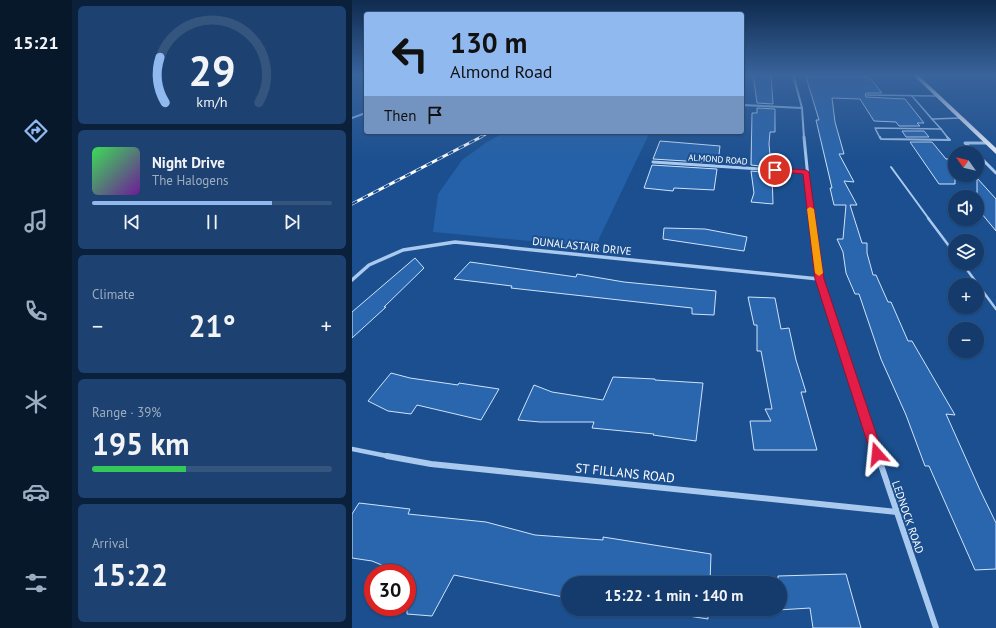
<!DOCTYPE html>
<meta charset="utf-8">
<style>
:root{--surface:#143b6b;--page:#1d4271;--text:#f1f3f6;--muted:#9dadc1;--line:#33557e;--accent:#90b9f0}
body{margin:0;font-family:"PT Sans",sans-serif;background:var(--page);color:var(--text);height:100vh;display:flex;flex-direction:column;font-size:15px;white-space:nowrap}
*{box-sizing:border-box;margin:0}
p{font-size:13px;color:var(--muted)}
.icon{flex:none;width:22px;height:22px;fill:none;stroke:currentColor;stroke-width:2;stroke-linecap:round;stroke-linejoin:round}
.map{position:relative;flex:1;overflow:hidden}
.side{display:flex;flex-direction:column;gap:6px;padding:6px;background:#0b203b;width:280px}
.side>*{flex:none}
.top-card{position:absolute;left:12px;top:12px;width:380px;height:122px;border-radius:4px;box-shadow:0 1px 3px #0004,0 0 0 1px var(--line);background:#90b9f0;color:#111;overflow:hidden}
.needle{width:26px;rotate:304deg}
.controls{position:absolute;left:596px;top:146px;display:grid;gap:8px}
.controls a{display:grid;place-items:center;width:36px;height:36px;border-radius:50%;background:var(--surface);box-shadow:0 1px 3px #0004,0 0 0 1px var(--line);font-size:20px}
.speed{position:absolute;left:12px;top:564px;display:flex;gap:8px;font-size:20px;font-weight:700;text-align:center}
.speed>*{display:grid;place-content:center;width:52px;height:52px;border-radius:50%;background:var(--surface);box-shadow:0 1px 3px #0004,0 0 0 1px var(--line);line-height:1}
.speed .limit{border:6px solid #d22;background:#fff;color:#111}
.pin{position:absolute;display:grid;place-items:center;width:34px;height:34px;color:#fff;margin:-17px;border:2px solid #fff;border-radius:50%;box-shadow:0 1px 4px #0007}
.me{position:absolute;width:44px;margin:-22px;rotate:342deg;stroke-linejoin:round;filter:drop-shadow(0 0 3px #0008)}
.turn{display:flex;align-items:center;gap:14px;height:84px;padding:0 20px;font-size:18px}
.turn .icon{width:52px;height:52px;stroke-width:2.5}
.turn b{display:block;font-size:28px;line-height:34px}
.then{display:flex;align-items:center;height:38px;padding:0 20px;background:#0003;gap:8px;font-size:15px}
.big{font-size:30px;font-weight:600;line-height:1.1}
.side .tile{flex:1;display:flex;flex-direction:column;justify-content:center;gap:6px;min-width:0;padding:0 14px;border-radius:6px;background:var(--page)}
.side .dial{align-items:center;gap:0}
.dial svg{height:104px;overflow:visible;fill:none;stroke:var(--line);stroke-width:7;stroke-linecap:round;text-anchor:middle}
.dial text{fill:var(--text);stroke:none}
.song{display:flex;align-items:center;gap:12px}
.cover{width:48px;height:48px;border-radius:6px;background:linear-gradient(135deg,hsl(130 70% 55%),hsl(280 70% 35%))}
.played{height:4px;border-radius:2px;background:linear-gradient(90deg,var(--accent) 75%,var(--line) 75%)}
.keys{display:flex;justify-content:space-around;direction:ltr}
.heat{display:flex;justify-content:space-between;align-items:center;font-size:22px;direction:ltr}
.charge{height:6px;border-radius:3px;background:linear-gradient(90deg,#34c759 39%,var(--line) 0)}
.trip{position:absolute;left:209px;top:576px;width:226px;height:40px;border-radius:20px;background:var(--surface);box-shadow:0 1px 3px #0004,0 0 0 1px var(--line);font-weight:600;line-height:40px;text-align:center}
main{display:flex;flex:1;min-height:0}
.tabs{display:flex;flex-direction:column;width:72px;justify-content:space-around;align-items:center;background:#08182b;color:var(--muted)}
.tabs .icon{width:28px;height:28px}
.tabs .active{color:var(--accent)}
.tabs b{font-size:18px;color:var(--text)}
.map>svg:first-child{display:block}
</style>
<main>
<nav class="tabs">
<b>15:21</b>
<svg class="icon active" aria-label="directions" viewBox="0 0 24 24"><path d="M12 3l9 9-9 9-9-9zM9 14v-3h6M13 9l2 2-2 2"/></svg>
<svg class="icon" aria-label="music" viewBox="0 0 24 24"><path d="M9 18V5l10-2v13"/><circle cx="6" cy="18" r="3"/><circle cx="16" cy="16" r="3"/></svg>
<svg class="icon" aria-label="phone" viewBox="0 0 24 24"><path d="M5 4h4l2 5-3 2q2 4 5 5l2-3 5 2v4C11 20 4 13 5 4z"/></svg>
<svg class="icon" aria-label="climate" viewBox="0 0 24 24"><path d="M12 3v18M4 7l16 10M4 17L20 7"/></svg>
<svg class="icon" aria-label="car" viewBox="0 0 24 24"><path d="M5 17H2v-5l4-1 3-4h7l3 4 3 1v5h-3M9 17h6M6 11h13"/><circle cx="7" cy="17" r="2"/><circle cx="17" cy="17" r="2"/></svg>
<svg class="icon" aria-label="filters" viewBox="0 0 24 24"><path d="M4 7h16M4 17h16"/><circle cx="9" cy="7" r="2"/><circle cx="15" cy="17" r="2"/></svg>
</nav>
<section class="side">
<div class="tile dial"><svg viewBox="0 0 100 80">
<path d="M14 69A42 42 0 1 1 86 69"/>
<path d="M14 69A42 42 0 0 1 10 34" stroke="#90b9f0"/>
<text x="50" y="56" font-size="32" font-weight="700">29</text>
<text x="50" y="72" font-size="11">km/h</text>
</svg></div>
<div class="tile">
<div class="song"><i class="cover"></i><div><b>Night Drive</b><p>The Halogens</p></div></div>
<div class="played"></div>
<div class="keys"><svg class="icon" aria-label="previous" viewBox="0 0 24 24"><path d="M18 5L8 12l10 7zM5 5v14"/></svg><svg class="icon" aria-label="pause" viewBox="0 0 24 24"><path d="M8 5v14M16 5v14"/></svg><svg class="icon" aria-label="next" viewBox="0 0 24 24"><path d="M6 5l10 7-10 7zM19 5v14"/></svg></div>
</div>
<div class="tile"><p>Climate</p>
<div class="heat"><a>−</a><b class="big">21°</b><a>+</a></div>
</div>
<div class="tile"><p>Range · 39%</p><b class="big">195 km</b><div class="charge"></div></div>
<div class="tile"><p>Arrival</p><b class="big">15:22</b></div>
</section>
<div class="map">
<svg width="644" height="628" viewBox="0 0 644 628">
<rect width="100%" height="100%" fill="#1b4f8f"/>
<path fill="#2461a8" d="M153 132H298L243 247 81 232 86 194 110 160 135 142Z"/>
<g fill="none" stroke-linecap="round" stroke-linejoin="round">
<path fill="#9cc4f0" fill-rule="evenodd" d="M13 112H14V114L0 119V117Z"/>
</g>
<g fill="#2a66ad" stroke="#cfe3fa">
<path d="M401 74H419L421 104 405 103Z"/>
<path d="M454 77H517L530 93H515L513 94 514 97 553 99 572 123H565L568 126H547L544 122 522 121 508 99 480 98 483 122 492 154H487L502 182 492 181 505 205H498L510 243H515V253L521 275H524L536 302H539L556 341H560L603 415 594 414 628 490 644 523V569L623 570 577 466H573L554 415 529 359 507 294H503L494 273 491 252 485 239H491L494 205H482L478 188H480L464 120H467Z"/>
<path d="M405 108 423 109V132H418L417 144 419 167 399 165 400 113H405Z"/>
<path d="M550 131H572L577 137H554Z"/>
<path d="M308 141 368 146 366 163 301 159Z"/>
<path d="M558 142H580L594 159H603V184H587Z"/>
<path d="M300 165 365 169 362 190 322 188 321 191 292 188Z"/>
<path d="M399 171 420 173 421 204 399 202 402 193Z"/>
<path d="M625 178 644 199V231L625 208Z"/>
<path d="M312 228 353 229 395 237 392 251 311 239Z"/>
<path d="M63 258 72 268 32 307H34L0 338V312Z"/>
<path d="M118 262 224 277 225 274 272 282 364 291 362 315 340 314V308L159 288 160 286 102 279Z"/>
<path d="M396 297 423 298 429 329 437 328 444 360 454 392H449L465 450H402L398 421H419L413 409H420L409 351H405V325H402Z"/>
<path d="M39 373 58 378 106 385 107 383 147 389 129 420 65 405 59 414 36 411 16 401Z"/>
<path d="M261 377 303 379V380L351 383 344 441 301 435 302 434 240 428 242 422H188L166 420 182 385 200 392 251 400Z"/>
<path d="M7 503 58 509 56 514 134 522 183 535 251 540V537L359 554 358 583H216V598L102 575 80 616 55 614V570H42L20 561 0 558V514Z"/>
<path d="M494 574 509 628H461L458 608 426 610 428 609V583H426V576Z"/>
<path d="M294 609H356V619L297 610Z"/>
</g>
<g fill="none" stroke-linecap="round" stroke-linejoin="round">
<g stroke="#a9c9ee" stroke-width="1.5">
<path d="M515 95 584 96"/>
<path d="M560 96 580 119"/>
<path d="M589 129 596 138"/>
<path d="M589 129 580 119 608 118"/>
<path d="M528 138 523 128 589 129"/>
</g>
<g stroke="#a9c9ee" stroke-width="2">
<path d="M528 137 529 139 598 140 595 137"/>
<path d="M539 167 577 219"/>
</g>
<g stroke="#a9c9ee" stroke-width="2.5">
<path d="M576 218 603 254"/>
<path d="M610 263 644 309"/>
</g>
<g stroke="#a9c9ee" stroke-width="2">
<path d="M441 74 450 108 452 138"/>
<path d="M390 105 450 108"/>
</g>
<g stroke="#a9c9ee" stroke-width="3">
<path d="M452 137 460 219"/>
<path d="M624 153 613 143H634"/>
<path d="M625 154 644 173"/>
<path d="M301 162 454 172"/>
</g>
<g stroke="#a9c9ee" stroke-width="3.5">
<path d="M460 218 467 279 482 323"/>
<path d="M0 280 17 265 51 250 103 242 467 279"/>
</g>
<g stroke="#a9c9ee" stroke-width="4.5">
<path d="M481 322 527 457"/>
<path d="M0 449 40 457"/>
</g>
<g stroke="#a9c9ee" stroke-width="6">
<path d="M35 456 79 464 545 512"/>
<path d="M526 456 584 628"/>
</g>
<path fill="#f0f6ff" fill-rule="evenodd" d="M560 74H565L644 148V154Z"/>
<g stroke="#fff" stroke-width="2.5">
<path id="rail-far1" d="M127 138 138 132"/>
</g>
<g stroke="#fff" stroke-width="3">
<path id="rail" d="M0 204 129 137"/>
</g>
<use href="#rail-far1" stroke="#1b4f8f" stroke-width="1.5" stroke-dasharray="5" stroke-linecap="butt"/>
<use href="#rail" stroke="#1b4f8f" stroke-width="2" stroke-dasharray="6" stroke-linecap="butt"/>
</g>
<linearGradient id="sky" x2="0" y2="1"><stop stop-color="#0f2b4f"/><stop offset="0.46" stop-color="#39639b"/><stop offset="1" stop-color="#39639b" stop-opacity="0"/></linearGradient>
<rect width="644" height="162" fill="url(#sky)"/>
<path fill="#e11d48" stroke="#92132f" d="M423 168 454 170 457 172 472 279 531 454 529 458 525 460 521 458 519 454 463 279 451 174 421 171V169Z"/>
<path fill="#f59e0b" d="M458 207 462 209 471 273 467 276 463 273 455 209Z"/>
<g text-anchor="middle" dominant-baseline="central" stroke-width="4" stroke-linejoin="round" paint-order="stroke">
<g font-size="9" fill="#fff" stroke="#1b4f8f">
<text transform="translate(366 159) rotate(4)">ALMOND ROAD</text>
</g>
<g font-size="11" fill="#fff" stroke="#1b4f8f">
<text transform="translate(230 246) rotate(6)">DUNALASTAIR DRIVE</text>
<text transform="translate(556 517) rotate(71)">LEDNOCK ROAD</text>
</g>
<g font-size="13" fill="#fff" stroke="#1b4f8f">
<text transform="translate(273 473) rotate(6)">ST FILLANS ROAD</text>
</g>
</g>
</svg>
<div class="controls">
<a><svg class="needle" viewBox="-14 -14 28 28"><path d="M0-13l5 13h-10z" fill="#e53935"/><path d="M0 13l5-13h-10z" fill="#9dadc1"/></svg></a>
<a><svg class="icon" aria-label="sound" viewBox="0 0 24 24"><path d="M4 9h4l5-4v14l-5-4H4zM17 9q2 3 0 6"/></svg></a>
<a><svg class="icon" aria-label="layers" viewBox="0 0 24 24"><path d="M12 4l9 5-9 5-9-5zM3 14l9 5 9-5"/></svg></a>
<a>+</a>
<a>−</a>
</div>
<div class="speed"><div class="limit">30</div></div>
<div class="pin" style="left:423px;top:170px;background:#d93025"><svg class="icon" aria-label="arrive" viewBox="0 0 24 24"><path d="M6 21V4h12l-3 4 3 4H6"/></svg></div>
<svg class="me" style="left:525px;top:454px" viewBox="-20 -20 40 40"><path d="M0-17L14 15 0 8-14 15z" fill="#e11d48" stroke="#fff" stroke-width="4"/></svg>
<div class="trip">15:22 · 1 min · 140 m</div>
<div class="top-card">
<div class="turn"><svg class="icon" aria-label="left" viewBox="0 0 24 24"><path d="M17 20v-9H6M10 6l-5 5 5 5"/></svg><div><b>130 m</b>Almond Road</div></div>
<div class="then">Then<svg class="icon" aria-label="arrive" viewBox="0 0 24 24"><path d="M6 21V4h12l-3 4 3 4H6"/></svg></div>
</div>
</div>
</main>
